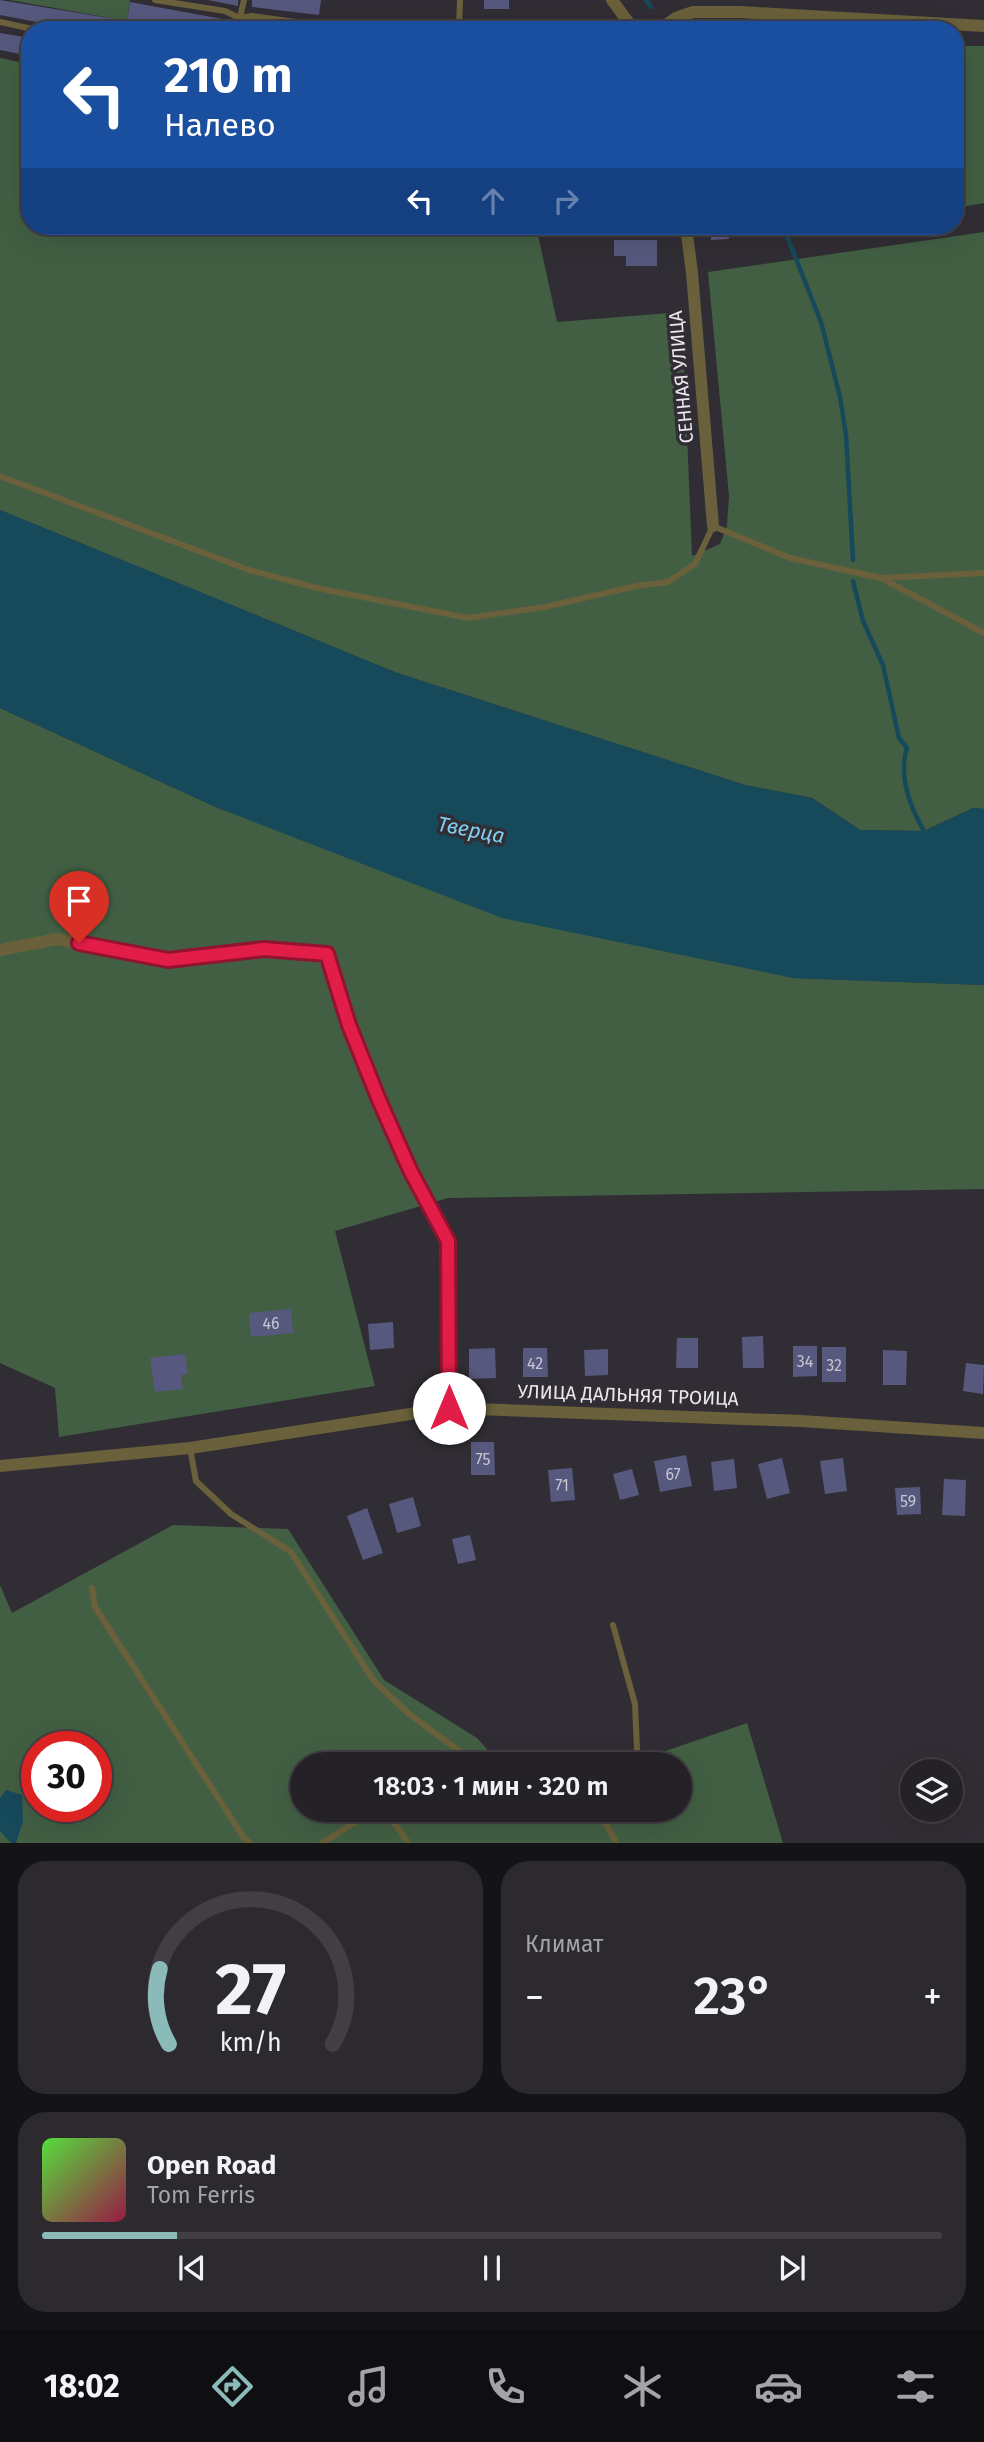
<!DOCTYPE html>
<html lang="ru">
<meta charset="utf-8">
<style>
:root{--surface:#252227;--page:#2d2a2f;--text:#f1f3f6;--muted:#a3a4a7;--line:#423f44;--accent:#8bbbb9}
body{margin:0;font-family:"Fira Sans",sans-serif;background:var(--page);color:var(--text);height:100vh;display:flex;flex-direction:column;font-size:26px;white-space:nowrap}
*{box-sizing:border-box;margin:0}
p{font-size:23px;color:var(--muted)}
.icon{flex:none;width:38px;height:38px;fill:none;stroke:currentColor;stroke-width:2;stroke-linecap:round;stroke-linejoin:round}
.map{position:relative;height:1843px;overflow:hidden}
.panel{display:flex;flex-direction:column;gap:18px;padding:18px;background:#141315;flex:1}
.panel>*{flex:none}
.banner{position:absolute;left:21px;top:21px;width:943px;height:214px;border-radius:28px;box-shadow:0 7px 28px #0002,0 0 0 2px var(--line);background:#1a4fa0;color:#fff;overflow:hidden}
.buttons{position:absolute;left:900px;top:1759px;display:grid;gap:14px}
.buttons a{display:grid;place-items:center;width:63px;height:63px;border-radius:50%;background:var(--surface);box-shadow:0 7px 28px #0002,0 0 0 2px var(--line);font-size:35px}
.speed{position:absolute;left:21px;top:1731px;display:flex;gap:14px;font-size:35px;font-weight:700;text-align:center}
.speed>*{display:grid;place-content:center;width:91px;height:91px;border-radius:50%;background:var(--surface);box-shadow:0 7px 28px #0002,0 0 0 2px var(--line);line-height:1}
.speed .limit{border:10px solid #d22;background:#fff;color:#111}
.pin{position:absolute;display:grid;place-items:center;width:60px;height:60px;color:#fff;margin:-72px -30px;border-radius:50% 50% 50% 0;rotate:-45deg;box-shadow:0 0 7px #0007}
.pin .icon{rotate:45deg}
.me{position:absolute;width:77px;margin:-38px;rotate:0deg;stroke-linejoin:round;filter:drop-shadow(0 0 5px #0008)}
.turn{display:flex;align-items:center;gap:24px;height:147px;padding:0 28px;font-size:32px}
.turn .icon{width:91px;height:91px;stroke-width:2.5}
.turn b{display:block;font-size:49px;line-height:60px}
.lanes{display:flex;align-items:center;height:66px;padding:0 28px;background:#0003;justify-content:center;gap:35px;direction:ltr}
.lanes .off{opacity:.35}
.big{font-size:52px;font-weight:600;line-height:1.1}
.panel .widget{flex:1;display:flex;flex-direction:column;justify-content:center;gap:10px;min-width:0;padding:0 24px;border-radius:28px;background:var(--page)}
.panel .dial{align-items:center;gap:0}
.dial svg{height:182px;overflow:visible;fill:none;stroke:var(--line);stroke-width:7;stroke-linecap:round;text-anchor:middle}
.dial text{fill:var(--text);stroke:none}
.song{display:flex;align-items:center;gap:21px}
.cover{width:84px;height:84px;border-radius:10px;background:linear-gradient(135deg,hsl(110 70% 55%),hsl(340 70% 35%))}
.played{height:7px;border-radius:4px;background:linear-gradient(90deg,var(--accent) 15%,var(--line) 15%)}
.keys{display:flex;justify-content:space-around;direction:ltr}
.heat{display:flex;justify-content:space-between;align-items:center;font-size:38px;direction:ltr}
.panel .tiles{flex:1;display:grid;gap:18px;grid-template-columns:1fr 1fr}
.widget:last-child{grid-column:span 2}
.trip{position:absolute;left:290px;top:1752px;width:402px;height:70px;border-radius:35px;background:var(--surface);box-shadow:0 7px 28px #0002,0 0 0 2px var(--line);font-weight:600;line-height:70px;text-align:center}
.tabs{display:flex;height:112px;justify-content:space-around;align-items:center;background:#0f0e10;color:var(--muted)}
.tabs .icon{width:49px;height:49px}
.tabs .active{color:var(--accent)}
.tabs b{font-size:32px;color:var(--text)}
.map>svg:first-child{display:block}
</style>
<div class="map">
<svg width="984" height="1844" viewBox="0 0 984 1844">
<rect width="100%" height="100%" fill="#312d34"/>
<g fill="#425f43" fill-rule="evenodd">
<path d="M10 0H130L127 21Z"/>
<path d="M956 46H984V203L956 208Z"/>
<path d="M0 58 30 64V226H536L557 322 682 312 692 556 720 544 727 526 729 496 708 272 984 232V809L973 808 924 831 860 830 812 798 745 785 397 673 0 510Z"/>
<path d="M0 708 218 808 793 978 984 985V1189L448 1198 335 1231 375 1386 59 1437 55 1388 0 1363Z"/>
<path d="M173 1525 288 1529 384 1680 477 1738 500 1764H303V1810H681V1764H628L747 1723 783 1843H0V1585L12 1613ZM37 1746H96V1806H37Z"/>
</g>
<g fill="#164a5b">
<path d="M0 510 397 673 745 785 812 798 860 830 924 831 973 808 984 809V985L793 978 502 918 218 808 0 708Z"/>
<path d="M6 1790 22 1795 23 1821 16 1843H11L0 1831V1798Z"/>
</g>
<g fill="none" stroke-linecap="round" stroke-linejoin="round">
<g stroke="#164a5b" stroke-width="4.5">
<path d="M646 0 651 7"/>
<path d="M783 226 821 322 840 397 846 435 853 560"/>
<path d="M853 581 863 621 883 665 899 738 907 748C898 775 910 807 924 831"/>
</g>
</g>
<g fill="#57587e">
<path d="M0 0 127 21 130 2 233 21 232 30H78L0 15Z"/>
<path d="M208 0H238V6Z"/>
<path d="M252 0H321L319 15 252 7Z"/>
<rect x="484" y="0" width="25" height="9"/>
<path d="M0 33 30 38V56L0 50Z"/>
<path d="M711 226H728L729 239 711 240Z"/>
<path d="M614 240H657V266H626V256H614Z"/>
<path d="M291 1309 293 1333 251 1337 249 1313Z"/>
<path d="M393 1322 394 1348 370 1350 368 1324Z"/>
<path d="M763 1336 764 1368H743L742 1337Z"/>
<path d="M677 1338H698V1368H676Z"/>
<path d="M793 1346H817V1376L793 1377Z"/>
<rect x="822" y="1347" width="24" height="35"/>
<path d="M495 1348 496 1378 469 1379V1349Z"/>
<path d="M523 1348H547L548 1377H523Z"/>
<path d="M608 1349V1375L585 1376 584 1350Z"/>
<path d="M883 1350 907 1351 906 1385H883Z"/>
<path d="M185 1354 188 1374 181 1375 183 1389 155 1392 150 1358Z"/>
<path d="M966 1363 984 1365 983 1394 963 1391Z"/>
<path d="M471 1442H494L495 1475H471Z"/>
<path d="M686 1455 692 1486 660 1492 654 1461Z"/>
<path d="M782 1458 790 1493 767 1499 758 1464Z"/>
<path d="M843 1458 847 1491 825 1494 820 1461Z"/>
<path d="M734 1459 737 1488 714 1491 711 1462Z"/>
<path d="M572 1468 575 1500 551 1502 548 1470Z"/>
<path d="M632 1469 639 1495 620 1500 613 1474Z"/>
<path d="M944 1479 966 1480 965 1516 942 1515Z"/>
<path d="M920 1487 921 1514 897 1515 895 1488Z"/>
<path d="M413 1497 421 1526 397 1533 389 1504Z"/>
<path d="M367 1508 383 1553 363 1560 347 1516Z"/>
<path d="M470 1535 476 1560 458 1564 452 1539Z"/>
</g>
<g fill="none" stroke-linecap="round" stroke-linejoin="round">
<g stroke="#6a603b" stroke-width="6">
<path d="M155 0 225 11 239 18 252 16 303 23"/>
<path d="M0 22 37 30"/>
<path d="M237 30 244 0"/>
<path d="M459 30 460 0"/>
<path d="M0 476 249 570 317 588 468 618 545 607 636 586 668 582 695 564 713 526 790 558 881 578 984 633"/>
<path d="M881 578 984 573"/>
<path d="M190 1448 196 1481 231 1514 291 1552 373 1680 409 1714 477 1764"/>
<path d="M92 1588 95 1607 244 1838 251 1844"/>
<path d="M613 1625 635 1704 637 1750 627 1764"/>
<path d="M385 1810 409 1844"/>
<path d="M598 1810 617 1844"/>
<path d="M321 1844 374 1810"/>
</g>
<g stroke="#6a603b" stroke-width="12">
<path d="M612 0 634 30"/>
<path d="M659 30 676 18 693 12H739L984 26"/>
<path d="M686 226 692 273 713 526"/>
<path d="M0 950 57 939 168 960 264 949 327 954 349 1025 379 1100 410 1170 448 1241 449 1408"/>
<path d="M0 1466 190 1448 449 1408 801 1421 984 1433"/>
</g>
</g>
<g fill="none" stroke-linecap="round" stroke-linejoin="round">
<g stroke="#92132f" stroke-width="18">
<path id="route" d="M79 943 168 960 264 949 327 954 349 1025 379 1100 410 1170 448 1241 449 1408"/>
</g>
<use href="#route" stroke="#e11d48" stroke-width="12"/>
</g>
<g text-anchor="middle" dominant-baseline="central" stroke-width="7" stroke-linejoin="round" paint-order="stroke">
<g font-size="16" fill="#c6c5d1">
<text x="271" y="1323">46</text>
<text x="805" y="1361">34</text>
<text x="535" y="1363">42</text>
<text x="834" y="1365">32</text>
<text x="483" y="1459">75</text>
<text x="673" y="1474">67</text>
<text x="562" y="1485">71</text>
<text x="908" y="1501">59</text>
</g>
<g font-size="19" fill="#ebe9ed" stroke="#312d34">
<text transform="translate(681 377) rotate(-95)">СЕННАЯ УЛИЦА</text>
<text transform="translate(628 1395) rotate(2)">УЛИЦА ДАЛЬНЯЯ ТРОИЦА</text>
</g>
<g font-size="21" font-style="italic" fill="#7ecfee" stroke="#312d34">
<text transform="translate(471 830) rotate(11)">Тверца</text>
</g>
</g>
</svg>
<div class="buttons">
<a><svg class="icon" aria-label="layers" viewBox="0 0 24 24"><path d="M12 4l9 5-9 5-9-5zM3 14l9 5 9-5"/></svg></a>
</div>
<div class="speed"><div class="limit">30</div></div>
<div class="pin" style="left:79px;top:943px;background:#d93025"><svg class="icon" aria-label="arrive" viewBox="0 0 24 24"><path d="M6 21V4h12l-3 4 3 4H6"/></svg></div>
<svg class="me" style="left:449px;top:1408px" viewBox="-20 -20 40 40"><circle r="19" fill="#fff"/><path d="M0-13L10 11 0 6-10 11z" fill="#e11d48"/></svg>
<div class="trip">18:03 · 1 мин · 320 m</div>
<div class="banner">
<div class="turn"><svg class="icon" aria-label="left" viewBox="0 0 24 24"><path d="M17 20v-9H6M10 6l-5 5 5 5"/></svg><div><b>210 m</b>Налево</div></div>
<div class="lanes"><svg class="icon" aria-label="left" viewBox="0 0 24 24"><path d="M17 20v-9H6M10 6l-5 5 5 5"/></svg><svg class="icon off" aria-label="ahead" viewBox="0 0 24 24"><path d="M12 20V5M6 11l6-6 6 6"/></svg><svg class="icon off" aria-label="right" viewBox="0 0 24 24"><path d="M7 20v-9h11M14 6l5 5-5 5"/></svg></div>
</div>
</div>
<section class="panel">
<div class="tiles">
<div class="widget dial"><svg viewBox="0 0 100 80">
<path d="M14 69A42 42 0 1 1 86 69"/>
<path d="M14 69A42 42 0 0 1 10 36" stroke="#8bbbb9"/>
<text x="50" y="56" font-size="32" font-weight="700">27</text>
<text x="50" y="72" font-size="11">km/h</text>
</svg></div>
<div class="widget"><p>Климат</p>
<div class="heat"><a>−</a><b class="big">23°</b><a>+</a></div>
</div>
<div class="widget">
<div class="song"><i class="cover"></i><div><b>Open Road</b><p>Tom Ferris</p></div></div>
<div class="played"></div>
<div class="keys"><svg class="icon" aria-label="previous" viewBox="0 0 24 24"><path d="M18 5L8 12l10 7zM5 5v14"/></svg><svg class="icon" aria-label="pause" viewBox="0 0 24 24"><path d="M8 5v14M16 5v14"/></svg><svg class="icon" aria-label="next" viewBox="0 0 24 24"><path d="M6 5l10 7-10 7zM19 5v14"/></svg></div>
</div>
</div>
</section>
<nav class="tabs">
<b>18:02</b>
<svg class="icon active" aria-label="directions" viewBox="0 0 24 24"><path d="M12 3l9 9-9 9-9-9zM9 14v-3h6M13 9l2 2-2 2"/></svg>
<svg class="icon" aria-label="music" viewBox="0 0 24 24"><path d="M9 18V5l10-2v13"/><circle cx="6" cy="18" r="3"/><circle cx="16" cy="16" r="3"/></svg>
<svg class="icon" aria-label="phone" viewBox="0 0 24 24"><path d="M5 4h4l2 5-3 2q2 4 5 5l2-3 5 2v4C11 20 4 13 5 4z"/></svg>
<svg class="icon" aria-label="climate" viewBox="0 0 24 24"><path d="M12 3v18M4 7l16 10M4 17L20 7"/></svg>
<svg class="icon" aria-label="car" viewBox="0 0 24 24"><path d="M5 17H2v-5l4-1 3-4h7l3 4 3 1v5h-3M9 17h6M6 11h13"/><circle cx="7" cy="17" r="2"/><circle cx="17" cy="17" r="2"/></svg>
<svg class="icon" aria-label="filters" viewBox="0 0 24 24"><path d="M4 7h16M4 17h16"/><circle cx="9" cy="7" r="2"/><circle cx="15" cy="17" r="2"/></svg>
</nav>
